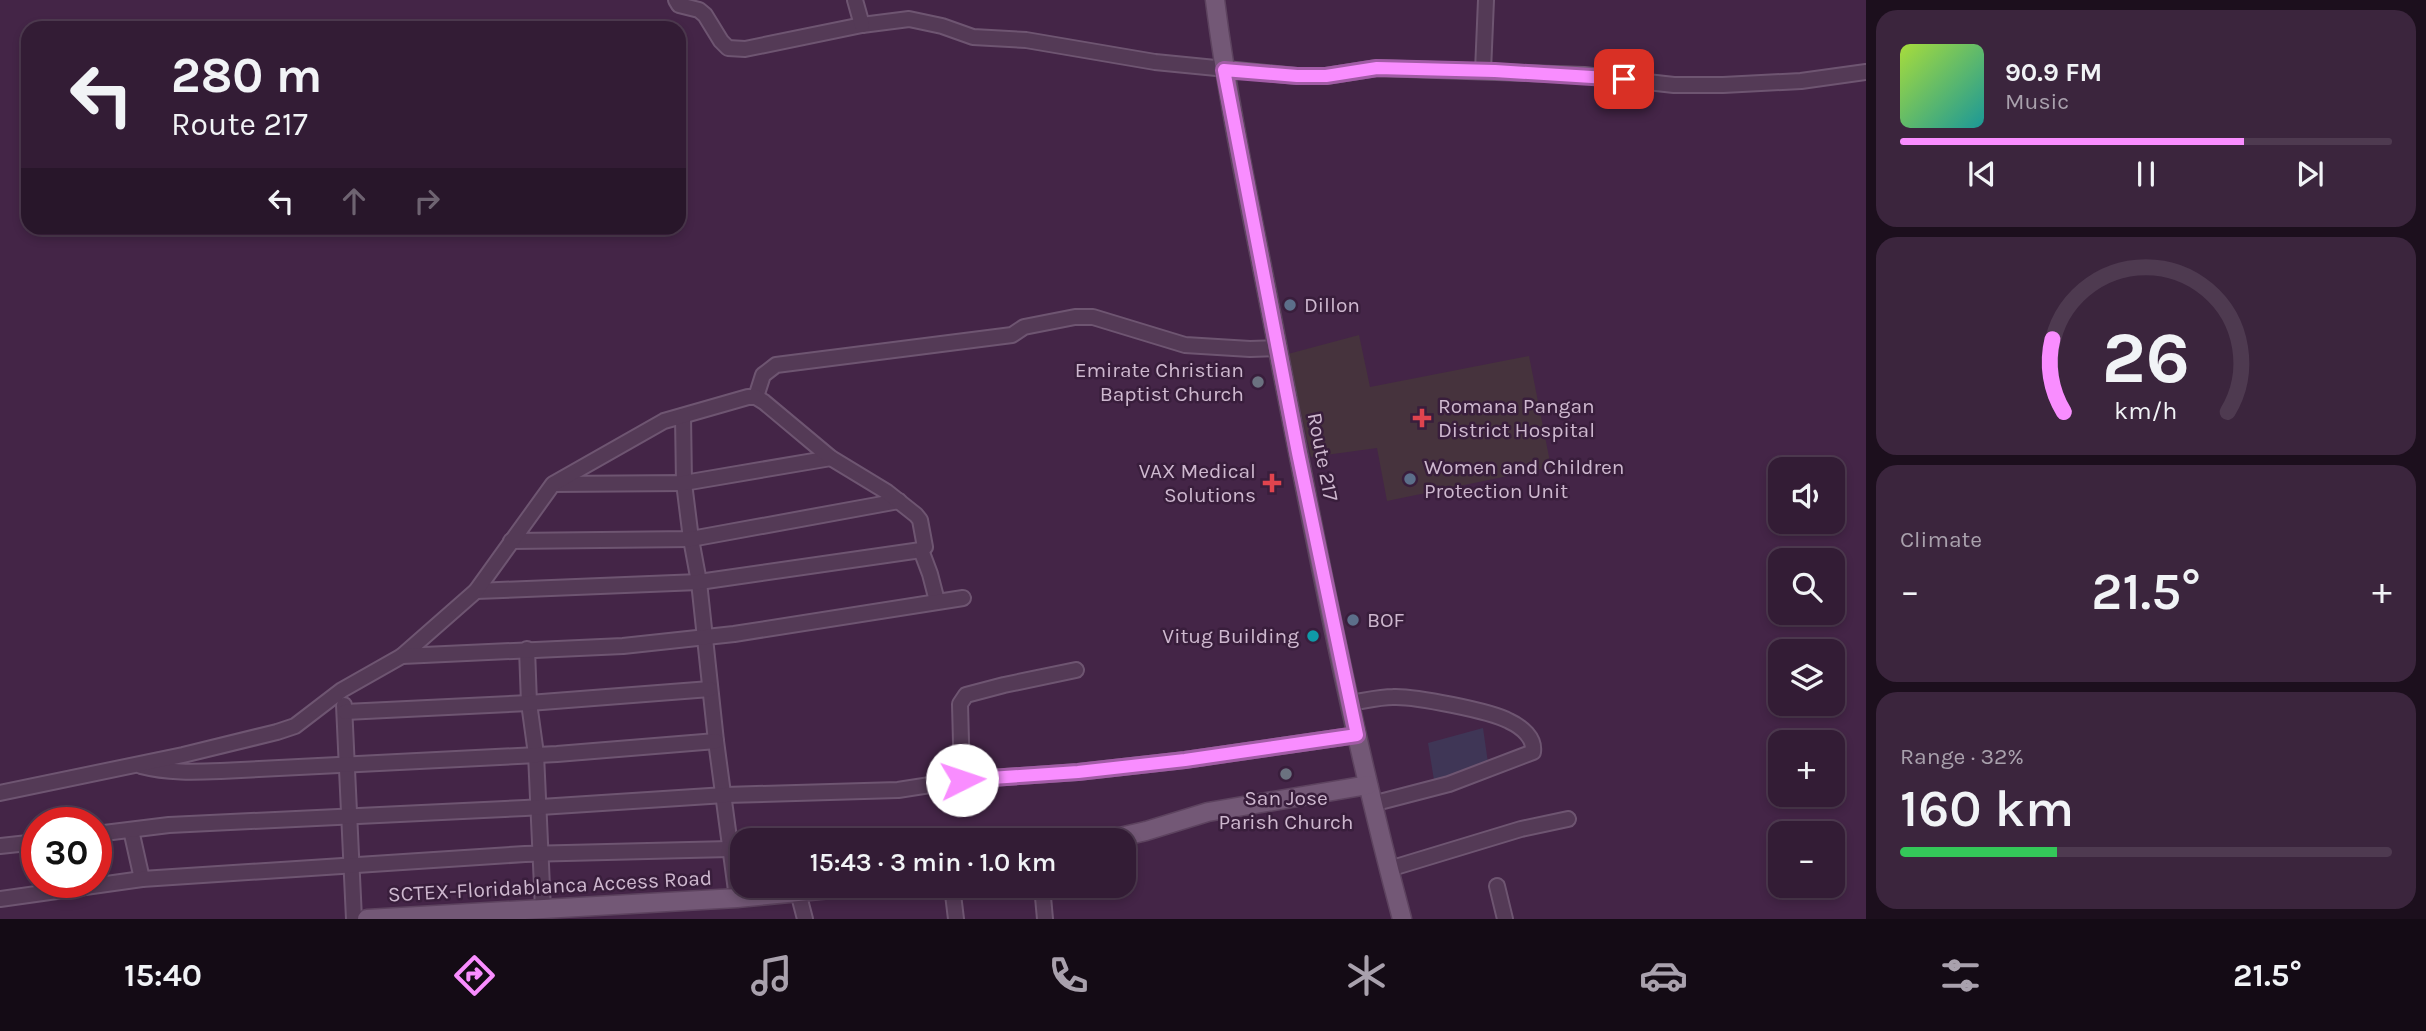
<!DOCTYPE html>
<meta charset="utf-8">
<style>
:root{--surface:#331c35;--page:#3b253d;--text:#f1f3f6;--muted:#a9a1ad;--line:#4e3a50;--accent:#f98dff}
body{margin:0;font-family:Karla,sans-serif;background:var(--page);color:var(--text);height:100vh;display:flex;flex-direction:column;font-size:26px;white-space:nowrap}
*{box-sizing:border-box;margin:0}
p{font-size:23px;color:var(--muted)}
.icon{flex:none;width:38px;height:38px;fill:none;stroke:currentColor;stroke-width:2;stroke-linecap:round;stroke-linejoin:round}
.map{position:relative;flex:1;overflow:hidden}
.panel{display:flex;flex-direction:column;gap:10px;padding:10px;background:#1c0f1d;width:560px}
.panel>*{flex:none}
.top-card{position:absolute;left:21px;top:21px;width:665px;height:214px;border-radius:21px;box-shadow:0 4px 10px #0003,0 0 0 2px var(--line);background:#331c35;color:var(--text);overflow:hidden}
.fabs{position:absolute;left:1768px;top:457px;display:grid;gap:14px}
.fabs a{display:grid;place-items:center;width:77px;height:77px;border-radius:14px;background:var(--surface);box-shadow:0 4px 10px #0003,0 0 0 2px var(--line);font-size:35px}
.speed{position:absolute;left:21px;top:807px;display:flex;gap:14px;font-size:35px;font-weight:700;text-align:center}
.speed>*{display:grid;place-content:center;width:91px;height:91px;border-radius:50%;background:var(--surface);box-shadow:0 4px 10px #0003,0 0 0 2px var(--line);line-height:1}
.speed .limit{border:10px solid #d22;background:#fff;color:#111}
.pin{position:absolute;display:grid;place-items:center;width:60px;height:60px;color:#fff;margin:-30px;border-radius:14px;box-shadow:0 4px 10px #0006}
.me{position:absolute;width:77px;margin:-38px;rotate:86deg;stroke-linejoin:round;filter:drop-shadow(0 0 5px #0008)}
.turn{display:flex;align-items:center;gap:24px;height:147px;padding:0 35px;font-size:32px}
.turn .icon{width:91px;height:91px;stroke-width:2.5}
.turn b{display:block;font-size:49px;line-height:60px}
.lanes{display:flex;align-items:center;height:66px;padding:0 35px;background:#0003;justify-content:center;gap:35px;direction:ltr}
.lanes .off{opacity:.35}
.big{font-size:52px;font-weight:600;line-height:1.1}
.panel .widget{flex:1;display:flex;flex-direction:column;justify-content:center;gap:10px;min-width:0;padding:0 24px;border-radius:21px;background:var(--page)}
.panel .dial{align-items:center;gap:0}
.dial svg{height:182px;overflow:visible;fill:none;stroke:var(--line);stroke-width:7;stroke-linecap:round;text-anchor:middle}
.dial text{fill:var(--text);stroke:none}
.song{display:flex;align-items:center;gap:21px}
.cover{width:84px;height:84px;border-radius:10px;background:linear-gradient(135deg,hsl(80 70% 55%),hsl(180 70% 35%))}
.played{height:7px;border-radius:4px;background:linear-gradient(90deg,var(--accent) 70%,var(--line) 70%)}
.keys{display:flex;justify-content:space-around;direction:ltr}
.heat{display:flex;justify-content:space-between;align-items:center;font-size:38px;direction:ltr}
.charge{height:10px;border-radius:5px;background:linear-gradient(90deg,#34c759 32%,var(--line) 0)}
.trip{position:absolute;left:730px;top:828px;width:406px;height:70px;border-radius:21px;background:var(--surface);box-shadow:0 4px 10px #0003,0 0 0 2px var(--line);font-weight:600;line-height:70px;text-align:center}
.tabs{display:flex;height:112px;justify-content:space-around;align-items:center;background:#140b15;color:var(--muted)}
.tabs .icon{width:49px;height:49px}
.tabs .selected{color:var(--accent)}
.tabs b{font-size:32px;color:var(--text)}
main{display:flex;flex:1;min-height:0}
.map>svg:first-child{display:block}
</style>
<main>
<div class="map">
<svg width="1866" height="919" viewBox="0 0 1866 919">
<rect width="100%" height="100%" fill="#442547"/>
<path fill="#46333d" d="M1359 335 1370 387 1529 356 1551 467 1387 501 1377 448 1311 457 1288 354Z"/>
<path fill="#3f3656" d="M1483 728 1488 763 1437 783 1434 780 1428 743Z"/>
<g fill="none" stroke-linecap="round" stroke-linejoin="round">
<g stroke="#6e5571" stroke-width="18">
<g id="minor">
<path d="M676 0 679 5 699 10 705 15 721 41 728 48 745 49 862 25 909 19 942 26 973 37 1026 40 1155 62 1297 76H1326L1377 68 1584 75 1674 85H1723L1801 81 1866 72"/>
<path d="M855 0 862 25"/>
<path d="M1483 71 1486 0"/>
<path d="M756 397 763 375 776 365 1012 335 1024 327 1075 317H1093L1185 345 1250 349 1278 348"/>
<path d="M683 416 684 483 691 539 699 582 716 741 737 898"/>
<path d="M554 484 684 483 831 458"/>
<path d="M511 541 691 539 899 501"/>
<path d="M476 591 699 582 921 550"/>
<path d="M527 649 529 703 536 754 543 909"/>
<path d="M402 656 476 591 553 484 664 421 748 397H756L764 402 831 458 887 492 916 515 920 520 925 547 921 550 930 574 937 601"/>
<path d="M1350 703C1364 701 1379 697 1393 697 1414 696 1491 711 1509 721 1522 727 1535 738 1533 752L1449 784 1372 804"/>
<path d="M344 705 354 919"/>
<path d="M345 712 529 703 710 689"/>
<path d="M141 766C168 773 194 772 221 771L557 754 716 741"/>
<path d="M962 780 960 704 966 695 1004 685 1076 670"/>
<path d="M0 793 183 755 277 732 295 726 342 690 402 656 623 646 734 634 963 598"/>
<path d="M131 830 142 879"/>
<path d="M96 834 169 825 525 808 725 795 898 790 962 780 1078 772 1185 760 1357 735"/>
<path d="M0 846 37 842"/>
<path d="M1389 869 1521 829 1568 819"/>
<path d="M952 886 956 919"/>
<path d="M1042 886 1045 919"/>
<path d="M1497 886 1505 919"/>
<path d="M798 892 805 919"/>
<path d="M0 899 142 879 525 854 730 849"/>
</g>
</g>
<g stroke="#5d435f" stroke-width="21">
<g id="major">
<path d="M1215 0C1230 119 1257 236 1279 355 1316 544 1352 733 1402 919"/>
<path d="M1107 840 1146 831 1208 812 1368 785"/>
<path d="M367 919 737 898 861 886"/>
</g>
</g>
<use href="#minor" stroke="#543a56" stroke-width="14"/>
<use href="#major" stroke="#735876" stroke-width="18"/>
</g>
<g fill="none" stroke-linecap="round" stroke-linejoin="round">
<g stroke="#a25ca6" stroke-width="18">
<path id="route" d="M962 780 1078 772 1185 760 1357 735 1298 453 1224 70 1297 76H1326L1377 68 1495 71 1624 79"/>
</g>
<use href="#route" stroke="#f98dff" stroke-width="12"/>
</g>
<g fill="#5c6f8a" stroke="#391e3c" stroke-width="2.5">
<circle cx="1290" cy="305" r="7"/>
<circle cx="1410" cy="479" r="7"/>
<circle cx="1353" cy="620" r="7"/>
</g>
<g fill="#6b7280" stroke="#391e3c" stroke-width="2.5">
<circle cx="1258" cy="382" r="7"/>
<circle cx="1286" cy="774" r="7"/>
</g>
<g fill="#e0444e" stroke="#391e3c" stroke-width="2.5">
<path d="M1418.5 407.5h7v7h7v7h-7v7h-7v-7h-7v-7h7z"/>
<path d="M1268.5 472.5h7v7h7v7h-7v7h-7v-7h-7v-7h7z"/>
</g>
<circle fill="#0f9aa8" stroke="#391e3c" stroke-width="2.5" cx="1313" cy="636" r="7"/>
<g text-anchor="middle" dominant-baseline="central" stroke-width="5" stroke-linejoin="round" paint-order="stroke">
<g font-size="21" fill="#ceb8cf" stroke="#391e3c" text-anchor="start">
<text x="1304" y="305">Dillon</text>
<text x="1244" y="370" text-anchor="end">Emirate Christian<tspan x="1244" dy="24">Baptist Church</tspan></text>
<text x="1438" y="406">Romana Pangan<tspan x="1438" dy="24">District Hospital</tspan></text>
<text x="1424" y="467">Women and Children<tspan x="1424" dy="24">Protection Unit</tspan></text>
<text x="1256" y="471" text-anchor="end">VAX Medical<tspan x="1256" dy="24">Solutions</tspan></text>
<text x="1367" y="620">BOF</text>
<text x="1299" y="636" text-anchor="end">Vitug Building</text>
<text x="1286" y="798" text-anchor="middle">San Jose<tspan x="1286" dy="24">Parish Church</tspan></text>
</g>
<g font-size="21" fill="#ceb8cf" stroke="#391e3c">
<text transform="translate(1323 457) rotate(79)">Route 217</text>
<text transform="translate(550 886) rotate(-3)">SCTEX-Floridablanca Access Road</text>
</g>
</g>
</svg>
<div class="fabs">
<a><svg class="icon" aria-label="sound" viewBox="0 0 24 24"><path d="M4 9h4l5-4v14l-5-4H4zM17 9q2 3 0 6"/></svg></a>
<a><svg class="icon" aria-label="search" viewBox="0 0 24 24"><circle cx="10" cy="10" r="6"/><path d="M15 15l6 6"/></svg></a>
<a><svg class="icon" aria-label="layers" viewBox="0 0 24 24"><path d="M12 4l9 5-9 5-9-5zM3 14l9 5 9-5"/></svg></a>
<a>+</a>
<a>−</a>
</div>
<div class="speed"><div class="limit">30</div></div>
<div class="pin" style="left:1624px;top:79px;background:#d93025"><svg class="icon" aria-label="arrive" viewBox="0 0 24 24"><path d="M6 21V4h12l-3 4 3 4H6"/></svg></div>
<svg class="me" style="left:962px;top:780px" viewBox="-20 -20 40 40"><circle r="19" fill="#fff"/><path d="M0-13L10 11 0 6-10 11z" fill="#f98dff"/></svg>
<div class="trip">15:43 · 3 min · 1.0 km</div>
<div class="top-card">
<div class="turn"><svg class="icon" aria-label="left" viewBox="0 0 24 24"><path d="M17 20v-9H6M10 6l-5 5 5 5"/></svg><div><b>280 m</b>Route 217</div></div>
<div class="lanes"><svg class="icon" aria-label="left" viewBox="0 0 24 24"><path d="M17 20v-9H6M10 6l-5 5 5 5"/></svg><svg class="icon off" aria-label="ahead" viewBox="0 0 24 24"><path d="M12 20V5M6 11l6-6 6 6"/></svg><svg class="icon off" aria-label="right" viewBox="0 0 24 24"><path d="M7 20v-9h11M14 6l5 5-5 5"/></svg></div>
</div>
</div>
<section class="panel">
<div class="widget">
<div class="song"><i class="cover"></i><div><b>90.9 FM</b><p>Music</p></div></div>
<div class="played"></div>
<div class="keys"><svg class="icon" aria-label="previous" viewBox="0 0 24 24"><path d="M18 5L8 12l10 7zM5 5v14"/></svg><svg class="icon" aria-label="pause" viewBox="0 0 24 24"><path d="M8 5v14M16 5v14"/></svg><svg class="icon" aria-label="next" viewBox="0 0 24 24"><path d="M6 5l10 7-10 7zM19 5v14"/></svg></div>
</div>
<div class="widget dial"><svg viewBox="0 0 100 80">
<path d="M14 69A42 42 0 1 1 86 69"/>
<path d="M14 69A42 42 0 0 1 9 37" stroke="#f98dff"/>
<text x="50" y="56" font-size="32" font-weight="700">26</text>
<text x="50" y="72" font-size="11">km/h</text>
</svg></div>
<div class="widget"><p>Climate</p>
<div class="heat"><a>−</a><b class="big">21.5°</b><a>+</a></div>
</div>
<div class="widget"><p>Range · 32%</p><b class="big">160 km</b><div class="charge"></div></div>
</section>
</main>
<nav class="tabs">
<b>15:40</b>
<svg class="icon selected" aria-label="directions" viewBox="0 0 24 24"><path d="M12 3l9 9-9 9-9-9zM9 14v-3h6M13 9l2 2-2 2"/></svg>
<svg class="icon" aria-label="music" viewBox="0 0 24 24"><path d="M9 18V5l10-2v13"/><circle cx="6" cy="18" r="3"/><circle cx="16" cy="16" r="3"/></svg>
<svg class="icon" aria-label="phone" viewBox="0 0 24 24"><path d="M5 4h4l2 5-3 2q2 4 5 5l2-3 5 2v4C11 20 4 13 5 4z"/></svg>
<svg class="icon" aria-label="climate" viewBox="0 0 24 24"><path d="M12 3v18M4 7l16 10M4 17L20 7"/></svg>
<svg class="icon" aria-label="car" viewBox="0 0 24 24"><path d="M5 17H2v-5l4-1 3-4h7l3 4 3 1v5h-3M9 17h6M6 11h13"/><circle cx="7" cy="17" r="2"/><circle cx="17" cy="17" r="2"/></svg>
<svg class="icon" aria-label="filters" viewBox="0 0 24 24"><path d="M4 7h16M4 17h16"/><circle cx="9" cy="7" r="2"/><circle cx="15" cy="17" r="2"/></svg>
<b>21.5°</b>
</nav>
